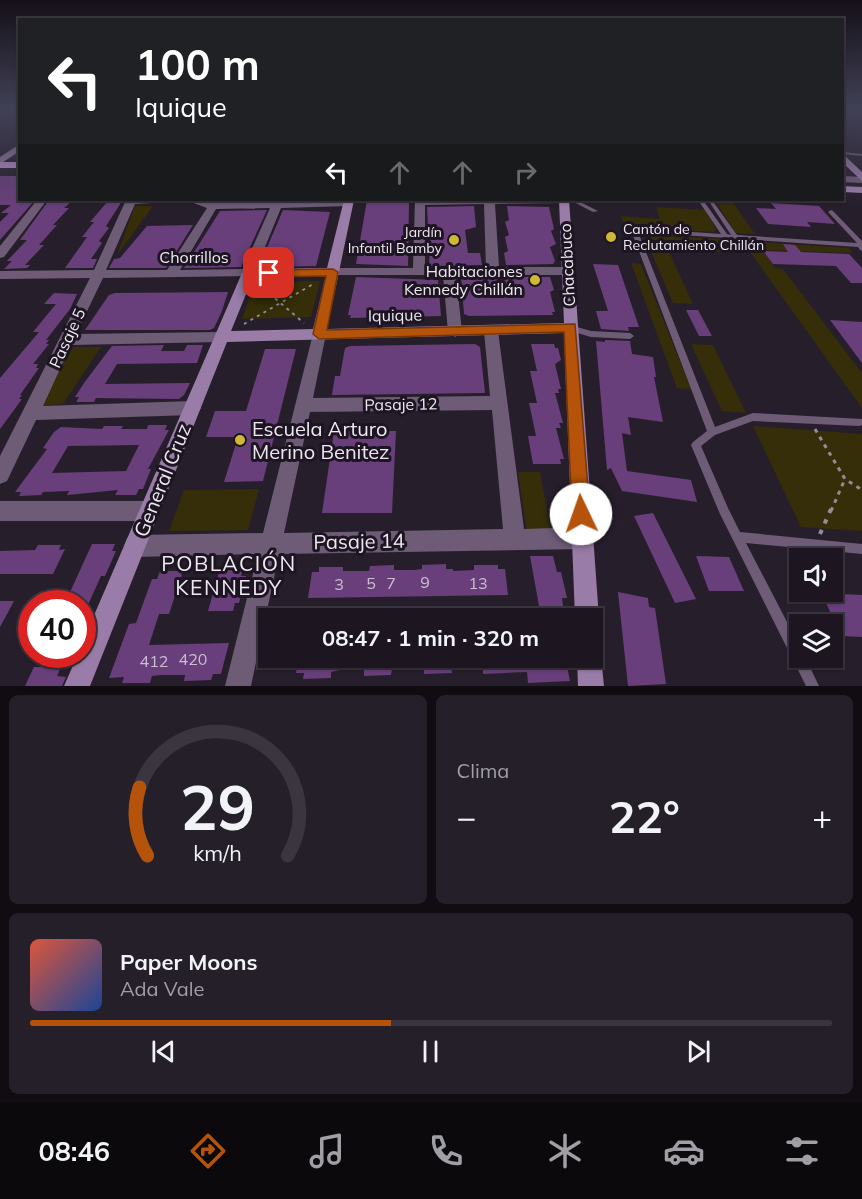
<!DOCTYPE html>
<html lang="es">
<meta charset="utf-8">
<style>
:root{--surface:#1d1621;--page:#251f2a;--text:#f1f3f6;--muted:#a09fa5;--line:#3b353f;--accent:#b45309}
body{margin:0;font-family:Mulish,sans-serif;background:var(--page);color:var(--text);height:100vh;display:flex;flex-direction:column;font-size:22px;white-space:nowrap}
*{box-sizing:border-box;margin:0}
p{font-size:20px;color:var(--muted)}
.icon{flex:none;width:33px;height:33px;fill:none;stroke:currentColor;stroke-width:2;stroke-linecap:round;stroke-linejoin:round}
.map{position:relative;height:686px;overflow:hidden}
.details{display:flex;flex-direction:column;gap:9px;padding:9px;background:#100c12;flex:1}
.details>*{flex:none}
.banner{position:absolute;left:18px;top:18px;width:826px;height:183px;border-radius:0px;box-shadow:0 2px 4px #0004,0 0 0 2px var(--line);background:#202124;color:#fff;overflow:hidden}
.tools{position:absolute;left:789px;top:548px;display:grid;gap:12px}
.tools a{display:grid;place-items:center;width:54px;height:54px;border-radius:0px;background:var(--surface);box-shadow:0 2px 4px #0004,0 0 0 2px var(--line);font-size:30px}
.speed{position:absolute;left:18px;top:590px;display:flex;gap:12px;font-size:30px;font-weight:700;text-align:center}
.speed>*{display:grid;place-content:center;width:78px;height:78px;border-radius:50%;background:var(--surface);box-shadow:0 2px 4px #0004,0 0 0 2px var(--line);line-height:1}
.speed .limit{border:9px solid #d22;background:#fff;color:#111}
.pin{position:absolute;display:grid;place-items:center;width:51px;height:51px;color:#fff;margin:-26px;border-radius:12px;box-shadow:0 3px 9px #0006}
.me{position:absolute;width:66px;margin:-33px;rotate:357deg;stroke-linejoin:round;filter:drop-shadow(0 0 4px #0008)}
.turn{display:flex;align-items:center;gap:21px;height:126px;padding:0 18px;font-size:27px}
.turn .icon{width:78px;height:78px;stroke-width:2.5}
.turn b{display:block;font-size:42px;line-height:51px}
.lanes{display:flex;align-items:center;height:57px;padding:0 18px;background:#0003;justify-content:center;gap:30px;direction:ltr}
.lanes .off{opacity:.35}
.big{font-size:45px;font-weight:700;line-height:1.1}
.details .card{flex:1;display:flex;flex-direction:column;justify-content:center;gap:9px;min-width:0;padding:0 21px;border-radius:9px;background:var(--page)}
.details .dial{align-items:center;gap:0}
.dial svg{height:156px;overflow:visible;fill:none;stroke:var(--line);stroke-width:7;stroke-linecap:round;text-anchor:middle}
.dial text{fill:var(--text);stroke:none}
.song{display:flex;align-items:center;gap:18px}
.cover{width:72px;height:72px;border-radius:9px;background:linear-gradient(135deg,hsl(10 70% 55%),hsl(220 70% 35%))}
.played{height:6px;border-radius:3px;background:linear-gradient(90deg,var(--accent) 45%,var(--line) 45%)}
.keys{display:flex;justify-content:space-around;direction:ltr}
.heat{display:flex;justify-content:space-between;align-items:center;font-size:33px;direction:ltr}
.details .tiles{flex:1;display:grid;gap:9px;grid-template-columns:1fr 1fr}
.card:last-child{grid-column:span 2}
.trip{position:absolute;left:258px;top:608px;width:345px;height:60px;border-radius:0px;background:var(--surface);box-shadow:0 2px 4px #0004,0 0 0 2px var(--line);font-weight:700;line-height:60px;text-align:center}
.tabs{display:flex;height:96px;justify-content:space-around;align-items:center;background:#0c090d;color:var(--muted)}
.tabs .icon{width:42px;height:42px}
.tabs .on{color:var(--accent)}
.tabs b{font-size:27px;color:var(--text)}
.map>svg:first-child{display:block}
</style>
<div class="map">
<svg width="862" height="686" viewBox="0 0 862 686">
<rect width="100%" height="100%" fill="#271e2c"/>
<g fill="#362e08">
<path d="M718 200H731L755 234 736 233 716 202Z"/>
<path d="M135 206H153L117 255Z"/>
<path d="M656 207 705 210 716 229 714 232 625 227 621 216 660 219Z"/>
<path d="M644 235 726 239 735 253 668 250 693 304 673 303Z"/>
<path d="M742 241 848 248 853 253 762 250 775 268 783 269 862 373V408Z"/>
<path d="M631 263 641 264 691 389 677 388Z"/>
<path d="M320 281 311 317 242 319 255 282Z"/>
<path d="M691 344 713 345 746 413 722 411Z"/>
<path d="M68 347H101L63 404 41 406Z"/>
<path d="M753 426 862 434V531L801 527Z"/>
<path d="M518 472H540L551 533H527Z"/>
<path d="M259 489 248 530 169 531 184 490Z"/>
</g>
<g fill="#683f7a" fill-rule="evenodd">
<path d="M0 176H20V200H35L0 240V222L9 213H1L11 205H0Z"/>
<path d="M49 200H73L64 208H69L53 225H57L39 245H44L25 265H30L27 268 4 269 12 261H7L27 240H20Z"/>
<path d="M367 200H409L408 266 356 264Z"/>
<path d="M108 201H122L106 226 109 228 99 241 102 243 91 259H97L93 268H65L87 237H82L94 222H90Z"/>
<path d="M771 203 819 206 835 224 807 222 811 227 768 224 756 208 776 209Z"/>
<path d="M474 206 476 227 465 230 468 253H480L482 265 429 266 431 228H428L427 207Z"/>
<path d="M507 206 549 207 554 229 551 231 556 244 550 247 555 261 553 264 506 265 504 253 508 251 505 237 509 235 505 222 509 220Z"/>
<path d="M267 210 241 267 184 268 220 211Z"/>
<path d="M283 210 330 212 316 266 264 267 270 250H266Z"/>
<path d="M193 225 166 268H109L114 259 120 258 147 226Z"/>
<path d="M783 244 795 245 801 252 849 254 862 268V283H851L836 266 773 264 763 251 788 252Z"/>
<path d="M593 264 618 265 639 327H628L629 331 601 329 596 311H608Z"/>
<path d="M356 277 438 280 441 316 350 318 351 315H348Z"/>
<path d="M461 277H550L554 290 550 292 555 312H552L553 315 469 316 464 314Z"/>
<path d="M228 292 222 311 214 328 210 330H85L109 295 115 293Z"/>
<path d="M54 293 77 294 70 309 46 340H49L46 344H49L33 364H38L36 368H39L20 395H22L19 399H22L0 429V378L39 332H33L56 304H44Z"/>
<path d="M686 310H698L712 336H699Z"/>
<path d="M830 320 862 322V363Z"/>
<path d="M605 340 630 341 632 354 653 357 656 377H654L663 422 628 417 631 435 622 433 627 471 691 480 697 502 622 491 611 468 607 470 596 341 605 342Z"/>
<path d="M475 344 480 347 485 393 332 395 335 376H340L345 348 350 346Z"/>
<path d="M531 344H554L555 348H558L561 360 555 364 561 389H558L559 393H555L563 423H559L561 428H556L564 459H560L561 464H533L528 436H536L529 403H537L530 371H537Z"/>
<path d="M164 345 161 351H184L187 345H203L197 363 117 364 105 384 190 383 184 395 179 399 96 398 94 402H76L79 397H75L84 383 112 346Z"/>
<path d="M265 349H296L263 481 224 482 238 437H206L215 411H246Z"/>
<path d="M148 425H167L165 430H169L148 469H151L143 489H139L136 495H115L118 490 67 495 69 491 43 492 41 495 19 496 21 492H15L47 449 43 448 54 432 61 427 102 429 104 426H123L121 429H147ZM139 445 126 471 52 473 68 446Z"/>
<path d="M334 431H396L392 513H322Z"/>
<path d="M653 513 696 599 675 603 634 516Z"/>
<path d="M92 544H115L112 551H116L105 576H101L82 618V603H65Z"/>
<path d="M38 545H61L59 550 65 549 53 574H0V551L35 550Z"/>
<path d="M530 556H553L557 572H561L567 598H562L563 606H539Z"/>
<path d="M696 556 729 557 744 591H709Z"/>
<path d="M446 564V569H453V571L474 570V565H498V569H505L508 595 308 598 312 572H319V567H343V571H369L370 566 394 565V570H415L422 569V565Z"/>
<path d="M243 568 241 576H246L239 603H235L233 611H208L220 569Z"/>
<path d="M160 571H183L169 614H159L149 645 229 643 221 674H213L211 680 184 681 185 675H161L152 676 150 683H122L124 677 109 678 129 624 136 623 152 579H157Z"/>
<path d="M618 592 648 598 649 607 655 608 666 684 628 686Z"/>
<path d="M821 593 862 595V637L842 636Z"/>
<path d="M0 601H14L0 627Z"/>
<path d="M298 657H565L570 681 528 683 527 672 483 674V667L475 666 451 667 452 673 424 674V668H400L392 669 391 675 364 676V670H340L331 672V678L303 679 304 673H296Z"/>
<path d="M34 667H61L57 676 66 677 62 686H25Z"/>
</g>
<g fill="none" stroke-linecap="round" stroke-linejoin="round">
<g stroke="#948c98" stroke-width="2" stroke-dasharray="3 4.5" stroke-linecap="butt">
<path d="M258 284 304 323"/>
<path d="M244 324 315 283"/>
</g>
<g stroke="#948c98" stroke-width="3" stroke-dasharray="4 5" stroke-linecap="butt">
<path d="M815 429 845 479 862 490"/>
<path d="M831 511 845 479"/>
</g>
<path stroke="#948c98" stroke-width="4" stroke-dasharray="4.5 7" stroke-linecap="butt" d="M820 534 831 509"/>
<g fill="#6e5c77" fill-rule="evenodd">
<path d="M843 152 862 154V156L843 154Z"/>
<path d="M570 200H576L598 211 593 212Z"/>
<path d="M698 200H703L727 234 731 235 708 200H712L737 235 857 243 829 213 828 212 831 210 833 211 862 241V251L860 250 858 247 638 232 715 427 753 413 862 419V425L859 426 753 421 715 435 701 446 728 508 740 532 862 544V554L746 543 800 647V657H805L819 686H806L720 514 691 445 693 442 707 431 631 230 634 228 721 234Z"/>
<path d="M570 325 591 331 630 333 634 336 630 339 591 337 567 330 566 328 567 326Z"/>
</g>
<g fill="#6e5c77" fill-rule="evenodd">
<path d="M843 176 862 177V183L843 182Z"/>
<path d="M37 200H47L4 257 0 258V246Z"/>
<path d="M126 200H202L213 203 348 200 353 203 348 206 281 208 253 276 103 278 76 334 221 332 228 337 221 342 71 345 43 406 192 401 198 403 201 408 198 413 192 415 36 420 7 481 0 484V456L90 278 0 279V271L94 270ZM188 201 207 208 167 270H106L135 204ZM270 208 243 269 180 270 216 209Z"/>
<path d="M415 200H569L564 203 495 204 499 267H567L573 271 567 275H456L462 332 455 337 448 332 443 275H328L327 272 333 268H413ZM484 204 486 267 425 268V205Z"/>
<path d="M491 326 498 331 524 529 583 527 590 531 594 538 590 545 583 549 279 554 251 686H225L258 554 135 557 127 554 124 546 127 538 135 535 263 533 314 330 319 329 326 334 313 398 490 396 484 331ZM492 410 503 529 284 533 310 412Z"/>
<path d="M0 501H149L156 504 159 511 156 518 149 521H0Z"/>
</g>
<g fill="#997ca7" fill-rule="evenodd">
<path d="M20 144V151L0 164V157Z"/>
<path d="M843 154 862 172V181L843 163Z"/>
<path d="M843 186 862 187V193L843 192Z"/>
<path d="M344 200H354L327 329 564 323 559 200H569L599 618 595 626 592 627V618H575L564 333 227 342 90 686H64L78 654H82V643L242 273 248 269 327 268ZM326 276 313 329 231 331 253 277Z"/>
<path d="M592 646 598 648 601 657 604 686H578L577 657H592Z"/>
</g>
<rect fill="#ba95cc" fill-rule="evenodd" x="0" y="162" width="20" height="6"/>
</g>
<linearGradient id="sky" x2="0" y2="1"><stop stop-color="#151018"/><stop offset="0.53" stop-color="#414156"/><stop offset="1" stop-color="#414156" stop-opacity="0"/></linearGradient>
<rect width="862" height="205" fill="url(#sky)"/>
<path fill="#b45309" stroke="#753606" stroke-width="1.5" d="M333 269 338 272 327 330 575 324 590 514 588 521 581 524 575 521 572 514 564 332 319 339 313 334 326 276 269 277 263 273 269 270Z"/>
<g fill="#d1b736" stroke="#1e1522" stroke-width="2">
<circle cx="611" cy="237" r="6"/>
<circle cx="454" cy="240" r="6"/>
<circle cx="535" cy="280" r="6"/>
<circle cx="240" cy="440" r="6"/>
</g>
<g text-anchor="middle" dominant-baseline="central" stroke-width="6" stroke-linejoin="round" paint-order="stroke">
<g font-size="14" fill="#eee8f1" stroke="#1e1522" text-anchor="start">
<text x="623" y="229">Cantón de<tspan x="623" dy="16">Reclutamiento Chillán</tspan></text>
<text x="442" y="232" text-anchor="end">Jardín<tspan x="442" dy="16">Infantil Bamby</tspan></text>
</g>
<g font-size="16" fill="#eee8f1" stroke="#1e1522">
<text x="194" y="257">Chorrillos</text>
<text transform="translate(567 265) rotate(-93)">Chacabuco</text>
<text transform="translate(395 315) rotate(-1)">Iquique</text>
<text transform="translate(67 338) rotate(-65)">Pasaje 5</text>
<text transform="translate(401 404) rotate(-1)">Pasaje 12</text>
</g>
<g font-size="16" fill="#eee8f1" stroke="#1e1522" text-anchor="end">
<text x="523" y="271">Habitaciones<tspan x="523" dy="18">Kennedy Chillán</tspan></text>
</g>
<g font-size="16" fill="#ccbed3">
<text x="425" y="582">9</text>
<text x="371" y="583">5</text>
<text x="391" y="583">7</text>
<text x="478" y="583">13</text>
<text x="339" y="584">3</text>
<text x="193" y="659">420</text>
<text x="154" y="661">412</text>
</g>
<g font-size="20" fill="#eee8f1" stroke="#1e1522" text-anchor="start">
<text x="252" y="428">Escuela Arturo<tspan x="252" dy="23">Merino Benitez</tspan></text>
</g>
<g font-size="20" fill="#eee8f1" stroke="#1e1522">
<text transform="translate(162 480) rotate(-68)">General Cruz</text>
<text transform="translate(359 541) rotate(-1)">Pasaje 14</text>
</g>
<g font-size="21" letter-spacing="1.5" fill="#eee8f1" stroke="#1e1522">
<text x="229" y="563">POBLACIÓN<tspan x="229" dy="24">KENNEDY</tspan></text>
</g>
</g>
</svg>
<div class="tools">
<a><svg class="icon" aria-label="sound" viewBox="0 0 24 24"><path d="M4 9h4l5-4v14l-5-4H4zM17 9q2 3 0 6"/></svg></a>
<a><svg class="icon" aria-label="layers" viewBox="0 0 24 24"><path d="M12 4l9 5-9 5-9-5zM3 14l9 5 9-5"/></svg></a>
</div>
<div class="speed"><div class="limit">40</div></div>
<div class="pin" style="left:269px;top:273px;background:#d93025"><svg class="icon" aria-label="arrive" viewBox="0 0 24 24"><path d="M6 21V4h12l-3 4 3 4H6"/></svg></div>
<svg class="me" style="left:581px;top:514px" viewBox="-20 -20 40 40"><circle r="19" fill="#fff"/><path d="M0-13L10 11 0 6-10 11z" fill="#b45309"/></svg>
<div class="trip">08:47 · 1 min · 320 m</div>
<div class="banner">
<div class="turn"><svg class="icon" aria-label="left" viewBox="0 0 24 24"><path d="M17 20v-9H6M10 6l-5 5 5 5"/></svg><div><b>100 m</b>Iquique</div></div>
<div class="lanes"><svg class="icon" aria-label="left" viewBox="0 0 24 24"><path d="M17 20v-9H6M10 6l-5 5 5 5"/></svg><svg class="icon off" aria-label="ahead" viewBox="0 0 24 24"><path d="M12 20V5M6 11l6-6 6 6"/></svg><svg class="icon off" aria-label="ahead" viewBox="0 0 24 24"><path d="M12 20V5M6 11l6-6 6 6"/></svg><svg class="icon off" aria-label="right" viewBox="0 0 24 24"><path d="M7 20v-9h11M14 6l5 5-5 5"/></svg></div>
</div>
</div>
<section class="details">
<div class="tiles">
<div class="card dial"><svg viewBox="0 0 100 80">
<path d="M14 69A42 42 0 1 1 86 69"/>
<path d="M14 69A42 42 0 0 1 10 34" stroke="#b45309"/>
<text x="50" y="56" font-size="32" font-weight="700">29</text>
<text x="50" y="72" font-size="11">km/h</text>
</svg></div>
<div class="card"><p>Clima</p>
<div class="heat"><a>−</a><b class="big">22°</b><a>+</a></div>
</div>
<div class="card">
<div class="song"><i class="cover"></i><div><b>Paper Moons</b><p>Ada Vale</p></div></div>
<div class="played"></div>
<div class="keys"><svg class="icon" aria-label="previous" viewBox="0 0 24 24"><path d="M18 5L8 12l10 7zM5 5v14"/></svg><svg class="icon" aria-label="pause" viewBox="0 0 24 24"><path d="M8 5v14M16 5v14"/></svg><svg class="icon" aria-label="next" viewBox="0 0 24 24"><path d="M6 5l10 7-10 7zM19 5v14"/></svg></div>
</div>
</div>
</section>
<nav class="tabs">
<b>08:46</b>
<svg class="icon on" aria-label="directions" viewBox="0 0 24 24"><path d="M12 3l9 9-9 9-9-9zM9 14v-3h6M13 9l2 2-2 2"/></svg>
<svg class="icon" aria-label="music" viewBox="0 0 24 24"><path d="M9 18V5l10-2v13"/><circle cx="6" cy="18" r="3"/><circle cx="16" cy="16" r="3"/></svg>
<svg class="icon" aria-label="phone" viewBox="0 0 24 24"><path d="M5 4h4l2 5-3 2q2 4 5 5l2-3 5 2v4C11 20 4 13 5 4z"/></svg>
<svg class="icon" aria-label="climate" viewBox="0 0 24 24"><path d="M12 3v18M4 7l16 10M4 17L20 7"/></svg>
<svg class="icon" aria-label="car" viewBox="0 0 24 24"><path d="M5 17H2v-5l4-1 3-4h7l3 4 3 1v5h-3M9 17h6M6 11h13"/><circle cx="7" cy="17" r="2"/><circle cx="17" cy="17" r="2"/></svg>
<svg class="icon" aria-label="filters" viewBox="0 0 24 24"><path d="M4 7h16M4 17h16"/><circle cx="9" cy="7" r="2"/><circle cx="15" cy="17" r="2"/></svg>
</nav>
